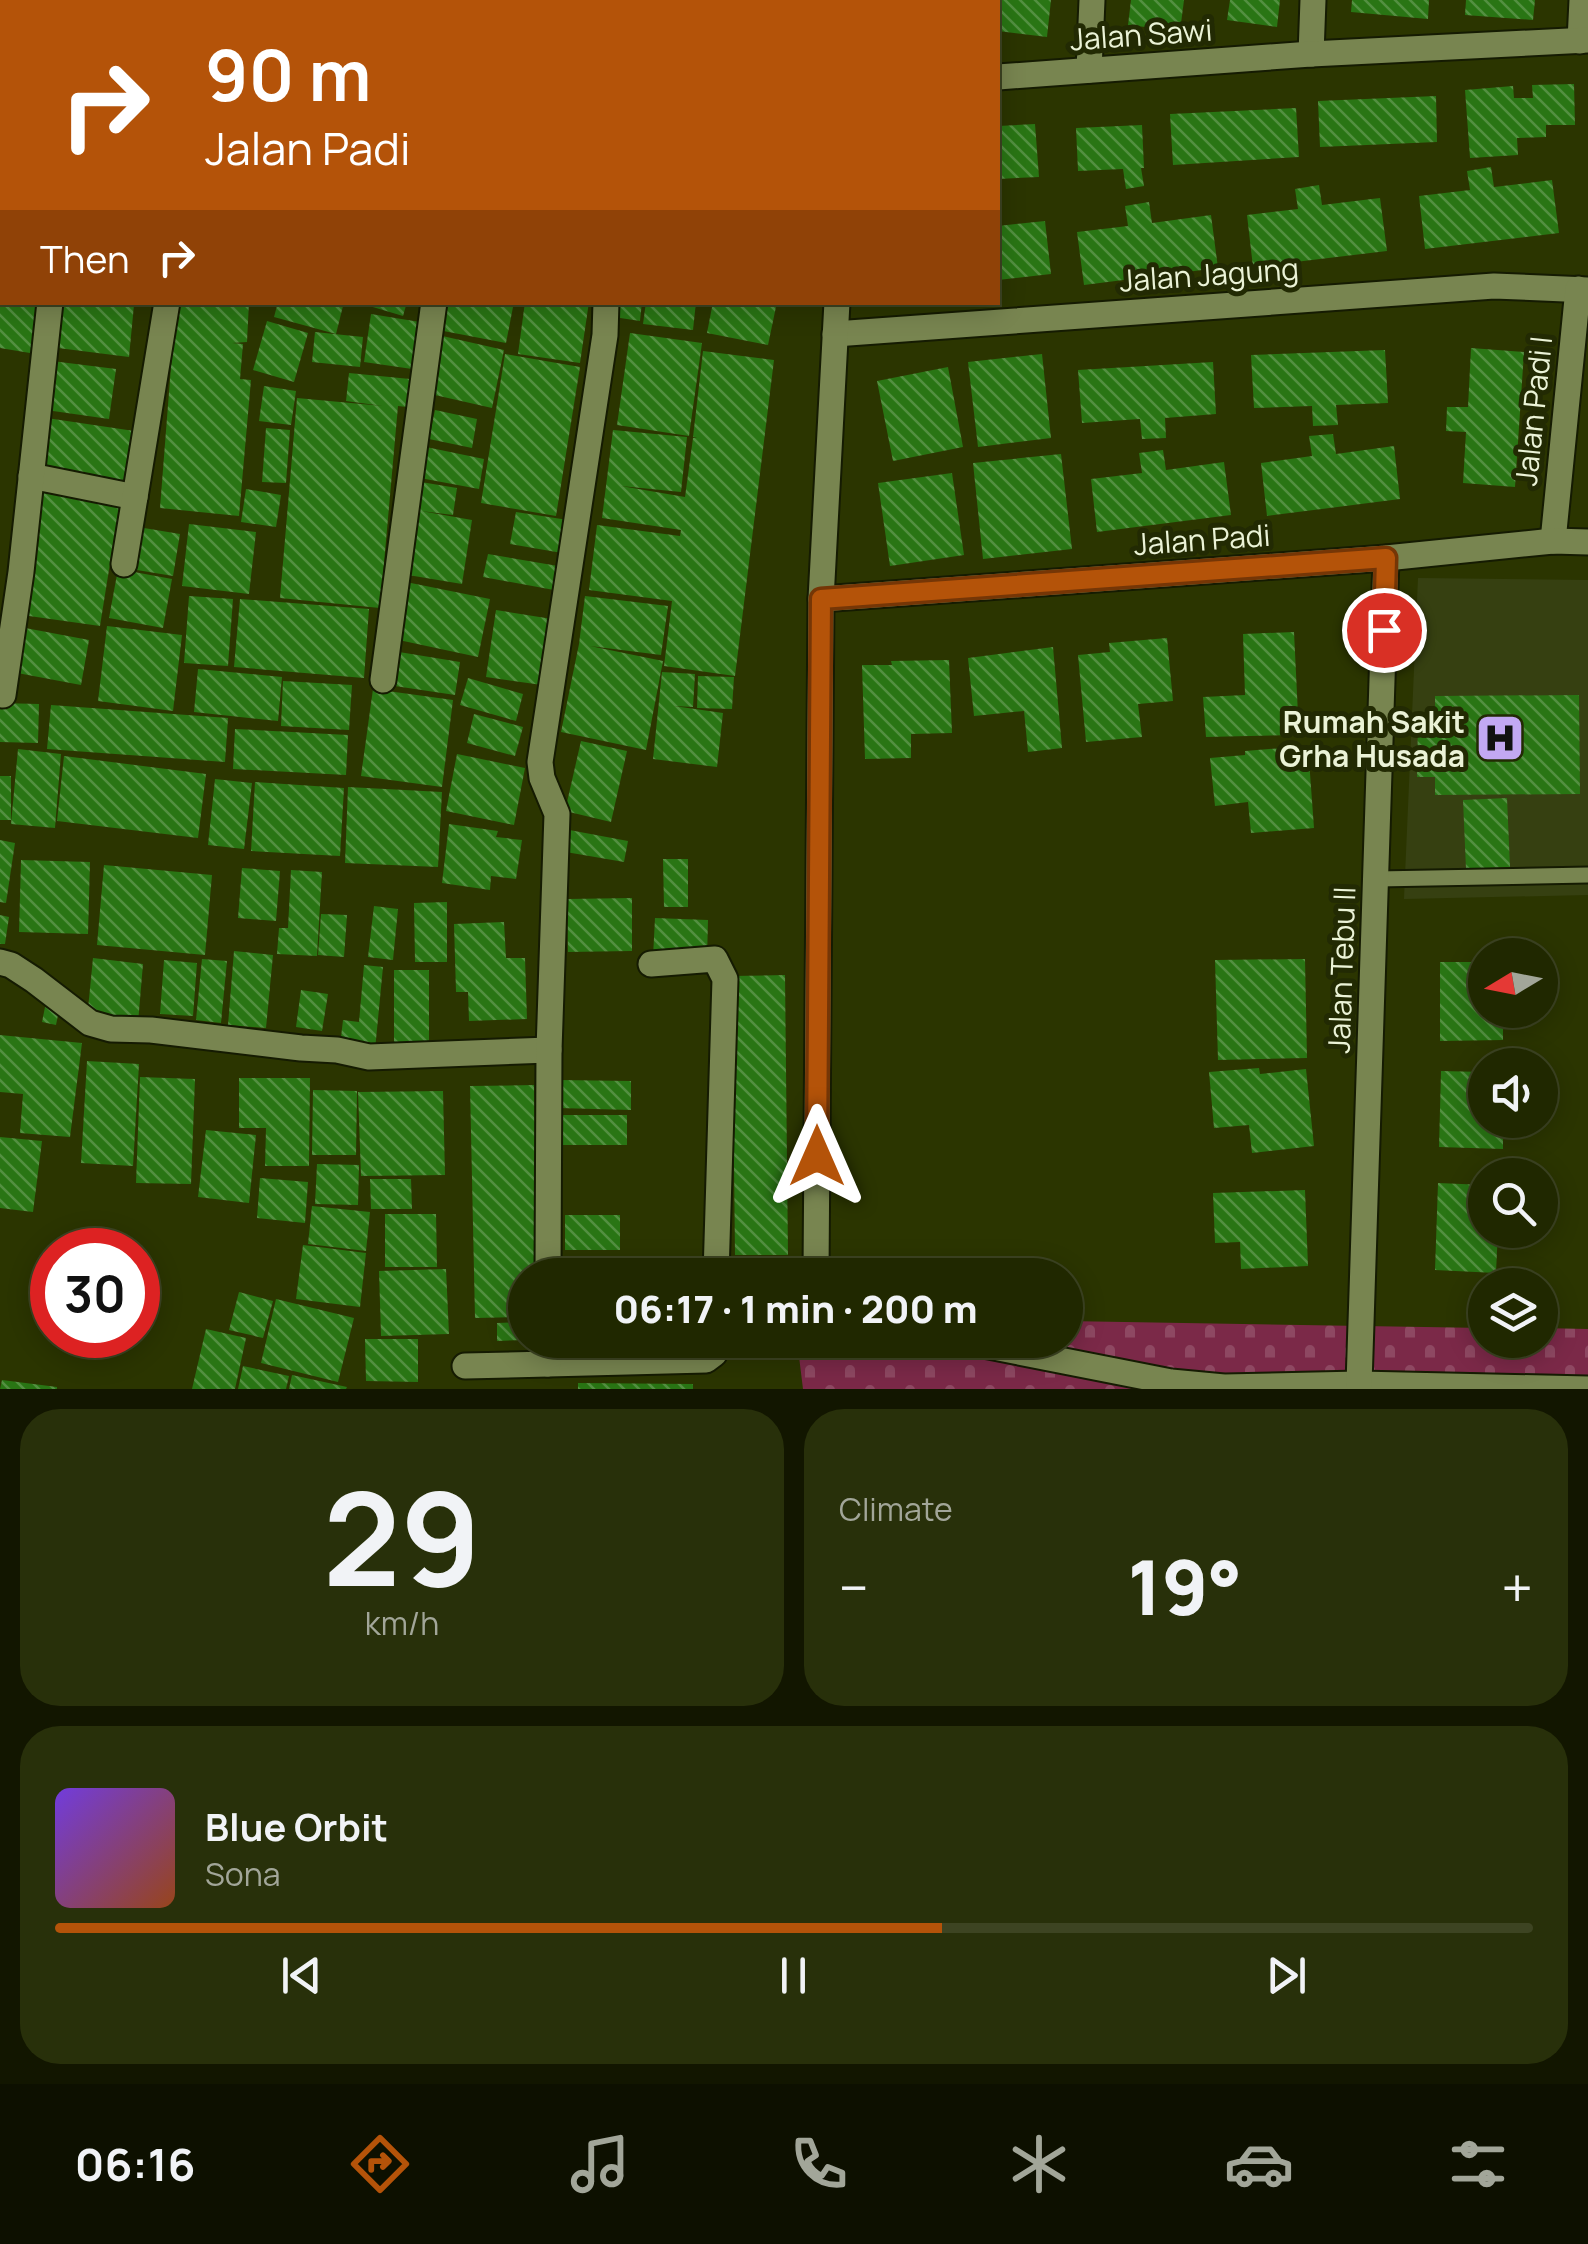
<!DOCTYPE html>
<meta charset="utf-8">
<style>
:root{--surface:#202800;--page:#28300a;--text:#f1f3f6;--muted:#a2a699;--line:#3d4422;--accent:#b45309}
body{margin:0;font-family:Manrope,sans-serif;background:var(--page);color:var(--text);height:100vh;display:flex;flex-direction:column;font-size:38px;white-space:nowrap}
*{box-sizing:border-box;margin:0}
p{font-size:32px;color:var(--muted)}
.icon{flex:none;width:55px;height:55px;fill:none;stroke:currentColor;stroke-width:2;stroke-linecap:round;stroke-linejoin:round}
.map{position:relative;height:1389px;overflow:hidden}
.side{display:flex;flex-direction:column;gap:20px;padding:20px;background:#121600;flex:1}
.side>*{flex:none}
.banner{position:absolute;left:0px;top:0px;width:1000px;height:305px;box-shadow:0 5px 25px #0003,0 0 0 2px var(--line);background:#b45309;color:#fff;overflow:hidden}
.needle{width:65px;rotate:260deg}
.buttons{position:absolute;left:1468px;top:938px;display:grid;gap:20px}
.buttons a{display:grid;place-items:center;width:90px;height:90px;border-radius:50%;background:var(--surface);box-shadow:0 5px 25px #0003,0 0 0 2px var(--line);font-size:50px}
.speed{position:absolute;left:30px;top:1228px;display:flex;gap:20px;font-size:50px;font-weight:700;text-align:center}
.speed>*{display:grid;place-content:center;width:130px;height:130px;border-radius:50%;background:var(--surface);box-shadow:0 5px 25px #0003,0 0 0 2px var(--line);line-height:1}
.speed .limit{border:15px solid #d22;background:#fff;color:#111}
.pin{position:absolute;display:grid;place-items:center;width:85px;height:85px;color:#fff;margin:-42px;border:5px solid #fff;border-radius:50%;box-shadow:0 2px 10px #0007}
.me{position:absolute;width:110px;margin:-55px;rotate:0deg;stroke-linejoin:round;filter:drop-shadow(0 0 8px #0008)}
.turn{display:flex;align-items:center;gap:35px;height:210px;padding:0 40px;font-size:45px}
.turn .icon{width:130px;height:130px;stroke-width:2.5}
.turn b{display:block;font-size:70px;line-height:85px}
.then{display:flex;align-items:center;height:95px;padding:0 40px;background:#0003;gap:20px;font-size:38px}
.big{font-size:75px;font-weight:800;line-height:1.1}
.side .tile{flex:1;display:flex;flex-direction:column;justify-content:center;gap:15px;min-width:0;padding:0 35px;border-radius:40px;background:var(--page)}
.side .dial{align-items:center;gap:0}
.dial b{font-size:130px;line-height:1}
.song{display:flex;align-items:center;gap:30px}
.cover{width:120px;height:120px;border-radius:15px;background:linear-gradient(135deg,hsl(260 70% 55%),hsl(20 70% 35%))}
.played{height:10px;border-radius:5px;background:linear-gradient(90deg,var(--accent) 60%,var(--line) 60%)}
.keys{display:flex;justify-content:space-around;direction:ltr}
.heat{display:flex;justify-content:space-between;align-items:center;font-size:55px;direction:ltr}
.side .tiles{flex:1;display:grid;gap:20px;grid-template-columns:1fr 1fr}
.tile:last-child{grid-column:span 2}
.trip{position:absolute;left:508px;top:1258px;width:575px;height:100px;border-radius:50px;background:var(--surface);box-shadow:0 5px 25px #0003,0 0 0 2px var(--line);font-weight:800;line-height:100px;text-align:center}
.tab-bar{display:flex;height:160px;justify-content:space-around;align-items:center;background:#0d1000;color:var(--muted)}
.tab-bar .icon{width:70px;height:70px}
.tab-bar .selected{color:var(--accent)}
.tab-bar b{font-size:45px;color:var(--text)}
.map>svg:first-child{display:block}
</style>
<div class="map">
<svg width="1588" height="1389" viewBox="0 0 1588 1389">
<defs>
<pattern id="cemetery-stones" width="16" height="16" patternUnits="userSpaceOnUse" patternTransform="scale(2.5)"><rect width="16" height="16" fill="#7b2948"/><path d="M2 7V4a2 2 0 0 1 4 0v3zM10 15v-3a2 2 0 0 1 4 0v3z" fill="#8e4862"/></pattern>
<pattern id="building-back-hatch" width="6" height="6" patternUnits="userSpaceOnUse" patternTransform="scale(2.5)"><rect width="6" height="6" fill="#297514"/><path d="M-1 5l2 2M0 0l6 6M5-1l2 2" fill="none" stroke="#539041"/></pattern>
</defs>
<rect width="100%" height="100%" fill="#2b3500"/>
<path fill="#364011" d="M1418 578 1588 580V895L1404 899Z"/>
<path fill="url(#cemetery-stones)" d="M1065 1321 1485 1328V1340H1540V1328L1588 1329V1389H803L797 1340H1065Z"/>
<g fill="url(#building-back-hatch)">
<path d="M998 0H1051L1047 37 998 31Z"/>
<path d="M1131 0H1184L1180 31 1128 25Z"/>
<path d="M1230 0H1280L1277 27 1227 20Z"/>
<path d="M1352 0H1429L1428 19 1351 12Z"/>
<path d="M1466 0H1535L1533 20 1465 15Z"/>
<path d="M1574 84 1575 125H1546V137L1517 138 1518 155 1470 158 1465 90 1513 86 1514 98H1533L1532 85Z"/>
<path d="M1436 96 1437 142 1320 147 1318 101Z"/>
<path d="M1296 108 1299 157 1173 165 1170 114Z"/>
<path d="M1035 124 1039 177 998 179V126Z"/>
<path d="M1142 125 1144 168H1141L1144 186 1126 189 1123 169 1078 171 1076 128Z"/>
<path d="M1491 167 1494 187 1552 180 1559 233 1425 249 1419 196 1470 190 1467 171Z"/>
<path d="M1319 185 1322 205 1380 198 1387 251 1253 267 1247 215 1298 209 1295 189Z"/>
<path d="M1149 202 1152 223 1211 215 1218 268 1084 285 1077 232 1128 226 1125 206Z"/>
<path d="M1045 221 1051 274 998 280V226Z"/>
<path d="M0 302H45L36 354 0 348Z"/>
<path d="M64 302H112L134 305 129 357 58 348Z"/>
<path d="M176 302H249L247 342 232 343 243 344 240 379 251 380 239 516 160 508Z"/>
<path d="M278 302H344L336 334 274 317Z"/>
<path d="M356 302H407L403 316Z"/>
<path d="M439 302H514L506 343 433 329Z"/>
<path d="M525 302H589L580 363 518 354Z"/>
<path d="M609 302H642L640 321 607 316Z"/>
<path d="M646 302H696L693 330 643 324Z"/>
<path d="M713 302H777L768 345 707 333Z"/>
<path d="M371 314 426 323 419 370 364 362Z"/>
<path d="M267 321 308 333 294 382 253 370Z"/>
<path d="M315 332 363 337 360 367 312 362Z"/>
<path d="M630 333 702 343 689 436 617 425Z"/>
<path d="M438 335 504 350 492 408 426 393Z"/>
<path d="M1471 348 1524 352 1515 487 1463 483 1466 432 1446 431 1447 407H1468Z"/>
<path d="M1385 350 1388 403 1336 405 1338 425 1313 426 1312 406 1254 408 1251 355Z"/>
<path d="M703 351 774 360 735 676 664 666 672 601 589 590 597 525 680 536 681 530 602 518 613 430 687 437 681 492 621 486 685 497 693 438 697 437H693Z"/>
<path d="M505 354 580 367 556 516 481 503Z"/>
<path d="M1042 354 1051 438 978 447 968 362Z"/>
<path d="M52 361 116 369 109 419 46 410Z"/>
<path d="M1213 362 1216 414 1165 418 1166 438 1142 439 1140 419 1082 423 1078 370Z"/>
<path d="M948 367 963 447 893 461 877 381Z"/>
<path d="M349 373 410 379 407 407 398 406 380 608 280 598 297 398 383 406 346 401Z"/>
<path d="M264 386 296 391 291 425 259 421Z"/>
<path d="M435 410 477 419 472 448 429 439Z"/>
<path d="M40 417 141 432 133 483 32 467Z"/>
<path d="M266 428 290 430 286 483 262 482Z"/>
<path d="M1333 434 1336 454 1394 446 1400 499 1267 516 1261 463 1312 456 1309 436Z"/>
<path d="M426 447 484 459 479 489 420 478Z"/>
<path d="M1163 450 1166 470 1224 462 1231 515 1097 532 1091 479 1142 473 1139 453Z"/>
<path d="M1061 454 1072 549 983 559 973 463Z"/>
<path d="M952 473 964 555 890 566 878 483Z"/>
<path d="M421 482 457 488 453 515 421 511 472 520 462 584 402 574Z"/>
<path d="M246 489 281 495 276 527 241 522Z"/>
<path d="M39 491 120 501 100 626 22 615Z"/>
<path d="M516 512 568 520 562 553 510 544Z"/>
<path d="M189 524 256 532 249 594 182 586Z"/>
<path d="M138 527 180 534 173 576 131 569Z"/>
<path d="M488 554 558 566 554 590 483 577Z"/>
<path d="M118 569 172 579 163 628 109 618Z"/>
<path d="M406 582 490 599 478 657 394 639Z"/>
<path d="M189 596 233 599 228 666 184 663Z"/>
<path d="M585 596 668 606 661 655 590 646 663 661 646 750 561 732 579 644Z"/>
<path d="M240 599 369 609 364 678 234 667Z"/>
<path d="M496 610 552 619 542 685 486 677Z"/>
<path d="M107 626 182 635 173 711 98 701Z"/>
<path d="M20 627 89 640 81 685 12 672Z"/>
<path d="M1294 632 1299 735 1206 737 1203 697 1245 695 1243 634Z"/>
<path d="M1167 638 1173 701 1138 704 1142 737 1086 742 1078 655 1110 652 1109 643Z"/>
<path d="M1053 647 1062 748 1028 752 1024 711 974 716 968 658Z"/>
<path d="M393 651 460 662 455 695 388 685Z"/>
<path d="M949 660 952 733 911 734V758L865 759 862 665H892L891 661Z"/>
<path d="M198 669 282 677 278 721 194 712Z"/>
<path d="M662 672 695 674 693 707 674 706 723 713 717 767 653 759Z"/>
<path d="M698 676 734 677 732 709 697 708Z"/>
<path d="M468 678 523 694 516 721 460 705Z"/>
<path d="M283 681 352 685 349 730 281 726Z"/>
<path d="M373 689 453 700 442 787 361 776Z"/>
<path d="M1579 695 1580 794 1435 795V777H1417L1418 719H1435V696Z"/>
<path d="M0 703 39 704 38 743 0 742Z"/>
<path d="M51 705 228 718 225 762 47 749Z"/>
<path d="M474 714 523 727 515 756 467 743Z"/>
<path d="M235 729 348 735 346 775 233 769Z"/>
<path d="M581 741 627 751 611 822 565 811Z"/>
<path d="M1308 746 1314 828 1251 833 1248 802 1215 806 1210 758 1245 755V751Z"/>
<path d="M18 749 61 754 55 828 11 824Z"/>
<path d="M457 754 525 768 514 825 446 811Z"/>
<path d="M64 756 206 774 198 838 57 821Z"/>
<rect x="0" y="776" width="11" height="44"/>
<path d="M215 779 252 783 244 849 208 845Z"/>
<path d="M255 782 344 788 340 856 251 851Z"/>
<path d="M348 787 442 792 438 867 345 863Z"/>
<path d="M1507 798 1510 867 1466 869 1463 800Z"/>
<path d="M449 824 498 831 496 837 522 840 516 879 491 876 490 890 442 883Z"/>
<path d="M564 829 628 841 624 862 560 851Z"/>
<path d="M0 840 15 843 6 903 0 902Z"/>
<path d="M663 859H688V907H664Z"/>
<path d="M21 860 90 862 88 934 19 932Z"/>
<path d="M104 865 212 875 205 955 97 945Z"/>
<path d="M242 868 280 871 276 921 238 918Z"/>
<path d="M291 870 322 872 317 956 277 954 279 928H288Z"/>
<path d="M632 898V951L568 952 567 899Z"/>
<path d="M447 902V962H415L414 903Z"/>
<path d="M374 906 398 909 393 960 368 957Z"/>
<path d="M321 914 347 915 344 957 318 955Z"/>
<path d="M0 915 9 917 5 944H0Z"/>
<path d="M655 918 708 920 707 959 653 957Z"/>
<path d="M504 922 506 958H525L527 1019 469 1021 468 992H456L454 924Z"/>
<path d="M234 951 273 955 266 1028 228 1025Z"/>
<path d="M93 958 143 964 138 1023 87 1019Z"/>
<path d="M202 959 227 961 221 1023 196 1020Z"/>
<path d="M1305 959 1307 1058 1218 1060 1215 960Z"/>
<path d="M164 960 197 963 193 1016 160 1014Z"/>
<path d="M1440 962H1485V1010H1503V1040L1440 1041Z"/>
<path d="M364 965 383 967 375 1050 340 1046 343 1020 359 1022Z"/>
<rect x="394" y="970" width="35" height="78"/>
<path d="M785 975 788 1255H735L732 976Z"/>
<path d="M301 990 328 994 322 1031 296 1027Z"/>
<path d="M45 1007 59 1010 56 1025 42 1022Z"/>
<path d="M0 1035 82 1043 70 1137 20 1133 23 1094 0 1092Z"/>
<path d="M87 1061 139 1064 133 1166 81 1163Z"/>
<path d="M1259 1068 1260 1074 1306 1069 1314 1146 1252 1153 1249 1125 1214 1128 1209 1072Z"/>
<path d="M1441 1071 1485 1072V1120H1503V1149L1439 1147Z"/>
<path d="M140 1077 195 1079 191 1184 136 1183Z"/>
<path d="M239 1078H310L309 1166H265L266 1128H239Z"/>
<path d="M559 1080 631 1081V1110L558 1108Z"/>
<path d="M534 1085 538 1275H525V1317L475 1318 470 1086Z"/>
<path d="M313 1090 357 1091 356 1155H312Z"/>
<path d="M443 1091 445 1175 361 1176 358 1092Z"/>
<rect x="559" y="1115" width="68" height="30"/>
<path d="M206 1130 256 1135 249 1203 198 1197Z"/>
<path d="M0 1137 42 1141 33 1212 0 1208Z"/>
<path d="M317 1164 359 1165 358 1205 315 1204Z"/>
<path d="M260 1178 308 1182 305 1223 257 1218Z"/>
<path d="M370 1179H411L412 1209H371Z"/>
<path d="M1438 1183 1485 1185V1230H1498L1496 1273 1435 1270Z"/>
<path d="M1305 1190 1308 1266 1241 1269 1240 1242 1215 1243 1213 1193Z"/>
<path d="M312 1206 370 1212 366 1251 308 1244Z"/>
<path d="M385 1214H436L437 1267H385Z"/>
<rect x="565" y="1215" width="55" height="35"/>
<path d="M303 1245 366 1253 360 1307 296 1299Z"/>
<path d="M728 1259H779V1275H729Z"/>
<path d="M446 1269 449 1334 381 1336 379 1271Z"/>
<rect x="628" y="1269" width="22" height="6"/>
<path d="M239 1292 273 1301 263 1338 229 1330Z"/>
<path d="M276 1299 354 1318 338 1382 261 1363Z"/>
<path d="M525 1322V1340L497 1341V1323Z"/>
<path d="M206 1329 246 1338 235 1389H192Z"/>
<path d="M365 1339H418V1382L366 1381Z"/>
<path d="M243 1366 289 1376 286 1389H238Z"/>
<path d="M292 1375 347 1387 346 1389H289Z"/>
<path d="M2 1380 57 1387V1389H0Z"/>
<path d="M578 1383 693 1384V1389H578Z"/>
</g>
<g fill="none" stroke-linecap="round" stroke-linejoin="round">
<g stroke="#151b02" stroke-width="19">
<path id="lane" d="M1377 879 1588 875"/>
</g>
<g stroke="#151b02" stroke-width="29">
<g id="street">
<path d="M67 2V0"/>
<path d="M217 2 218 0"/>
<path d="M471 2 472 0"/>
<path d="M582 2 583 0"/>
<path d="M856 2V0"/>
<path d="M1580 41 1582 0"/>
<path d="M1311 54 1313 0"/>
<path d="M1089 70 1092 0"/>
<path d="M998 77 1311 54 1588 40"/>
<path d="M835 334 1494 286 1588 290"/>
<path d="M31 476 135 497"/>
<path d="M1553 541 1578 289"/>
<path d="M124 564 167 302"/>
<path d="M821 599 1386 558 1553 541 1588 542"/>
<path d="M383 680 434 302"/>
<path d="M0 694 3 695 21 572 50 302"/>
<path d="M0 962 11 965 34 980 90 1023 111 1029 151 1030 301 1048 337 1050 369 1057 549 1050"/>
<path d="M651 964 715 959 725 979 716 1275"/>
<path d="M548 1275 549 1050 557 814 542 778 540 762 605 335 606 302"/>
<path d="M816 1275 821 599 837 302"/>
<path d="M548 1340V1364L706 1360 714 1354 715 1340"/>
<path d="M958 1340 1171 1382 1224 1387 1359 1384 1588 1389"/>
<path d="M465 1366 548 1364"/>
<path d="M1359 1384 1386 558"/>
</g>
</g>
<use href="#lane" stroke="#788550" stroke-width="15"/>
<use href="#street" stroke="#788550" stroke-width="25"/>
</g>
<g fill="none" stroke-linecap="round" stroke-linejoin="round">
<g stroke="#753606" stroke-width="25">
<path id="route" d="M817 1156 821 599 1386 558 1384 630"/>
</g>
<use href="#route" stroke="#b45309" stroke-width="18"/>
</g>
<defs>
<g id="hospital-square" transform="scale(2.5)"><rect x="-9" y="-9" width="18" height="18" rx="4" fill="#c2a8f2" stroke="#222a03"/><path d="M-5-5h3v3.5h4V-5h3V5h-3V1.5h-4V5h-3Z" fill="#111"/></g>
</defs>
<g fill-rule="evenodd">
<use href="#hospital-square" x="1500" y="738"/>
</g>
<g text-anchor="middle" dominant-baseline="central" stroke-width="10" stroke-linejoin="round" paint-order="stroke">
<g font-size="30" fill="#ebf3d7" stroke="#222a03">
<text transform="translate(1141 34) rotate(-4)">Jalan Sawi</text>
<text transform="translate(1209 274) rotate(-4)">Jalan Jagung</text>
<text transform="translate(1533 411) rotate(-84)">Jalan Padi I</text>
<text transform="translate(1202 539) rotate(-4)">Jalan Padi</text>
<text transform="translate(1341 970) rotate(-88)">Jalan Tebu II</text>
</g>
<g font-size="30" font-weight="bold" fill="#ebf3d7" stroke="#222a03" text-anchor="end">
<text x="1465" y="721">Rumah Sakit<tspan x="1465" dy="34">Grha Husada</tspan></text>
</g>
</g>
</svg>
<div class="buttons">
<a><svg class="needle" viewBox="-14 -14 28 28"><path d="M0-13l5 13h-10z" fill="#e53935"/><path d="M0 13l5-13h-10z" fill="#a2a699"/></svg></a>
<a><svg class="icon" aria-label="sound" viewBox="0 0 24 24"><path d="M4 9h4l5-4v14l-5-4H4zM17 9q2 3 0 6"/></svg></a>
<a><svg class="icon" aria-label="search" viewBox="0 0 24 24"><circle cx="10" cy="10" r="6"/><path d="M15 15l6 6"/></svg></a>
<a><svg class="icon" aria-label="layers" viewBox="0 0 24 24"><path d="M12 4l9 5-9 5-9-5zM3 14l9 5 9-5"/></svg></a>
</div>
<div class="speed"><div class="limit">30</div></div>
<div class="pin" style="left:1384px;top:630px;background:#d93025"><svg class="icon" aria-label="arrive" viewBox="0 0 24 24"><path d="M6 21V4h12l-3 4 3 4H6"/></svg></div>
<svg class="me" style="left:817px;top:1156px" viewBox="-20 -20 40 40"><path d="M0-17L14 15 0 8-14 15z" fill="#b45309" stroke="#fff" stroke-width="4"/></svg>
<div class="trip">06:17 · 1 min · 200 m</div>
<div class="banner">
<div class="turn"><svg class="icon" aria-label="right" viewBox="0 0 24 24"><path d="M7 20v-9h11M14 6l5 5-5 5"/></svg><div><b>90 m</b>Jalan Padi</div></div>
<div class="then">Then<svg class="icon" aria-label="right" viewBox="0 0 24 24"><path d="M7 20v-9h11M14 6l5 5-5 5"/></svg></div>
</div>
</div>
<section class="side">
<div class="tiles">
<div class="tile dial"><b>29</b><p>km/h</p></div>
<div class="tile"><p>Climate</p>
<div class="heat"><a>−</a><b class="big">19°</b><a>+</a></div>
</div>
<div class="tile">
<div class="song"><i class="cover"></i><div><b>Blue Orbit</b><p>Sona</p></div></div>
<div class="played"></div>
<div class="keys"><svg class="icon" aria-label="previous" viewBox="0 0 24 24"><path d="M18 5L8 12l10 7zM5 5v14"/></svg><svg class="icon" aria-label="pause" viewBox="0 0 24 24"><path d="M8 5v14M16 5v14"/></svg><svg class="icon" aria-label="next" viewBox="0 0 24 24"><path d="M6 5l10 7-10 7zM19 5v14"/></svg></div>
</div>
</div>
</section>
<nav class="tab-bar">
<b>06:16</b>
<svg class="icon selected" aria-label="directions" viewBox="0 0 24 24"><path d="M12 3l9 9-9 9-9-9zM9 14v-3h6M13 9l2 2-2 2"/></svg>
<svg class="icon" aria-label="music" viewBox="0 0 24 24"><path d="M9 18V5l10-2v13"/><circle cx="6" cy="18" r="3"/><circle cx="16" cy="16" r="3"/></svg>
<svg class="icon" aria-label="phone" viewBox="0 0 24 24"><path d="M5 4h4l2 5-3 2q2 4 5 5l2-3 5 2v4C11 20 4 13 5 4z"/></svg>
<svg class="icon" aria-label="climate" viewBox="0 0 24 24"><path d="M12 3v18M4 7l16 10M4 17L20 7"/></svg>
<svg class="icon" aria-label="car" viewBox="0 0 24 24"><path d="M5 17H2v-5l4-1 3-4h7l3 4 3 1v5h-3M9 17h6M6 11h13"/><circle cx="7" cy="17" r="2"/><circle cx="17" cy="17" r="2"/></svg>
<svg class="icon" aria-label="filters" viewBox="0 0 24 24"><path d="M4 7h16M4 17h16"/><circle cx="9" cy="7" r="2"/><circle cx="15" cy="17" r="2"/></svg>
</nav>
